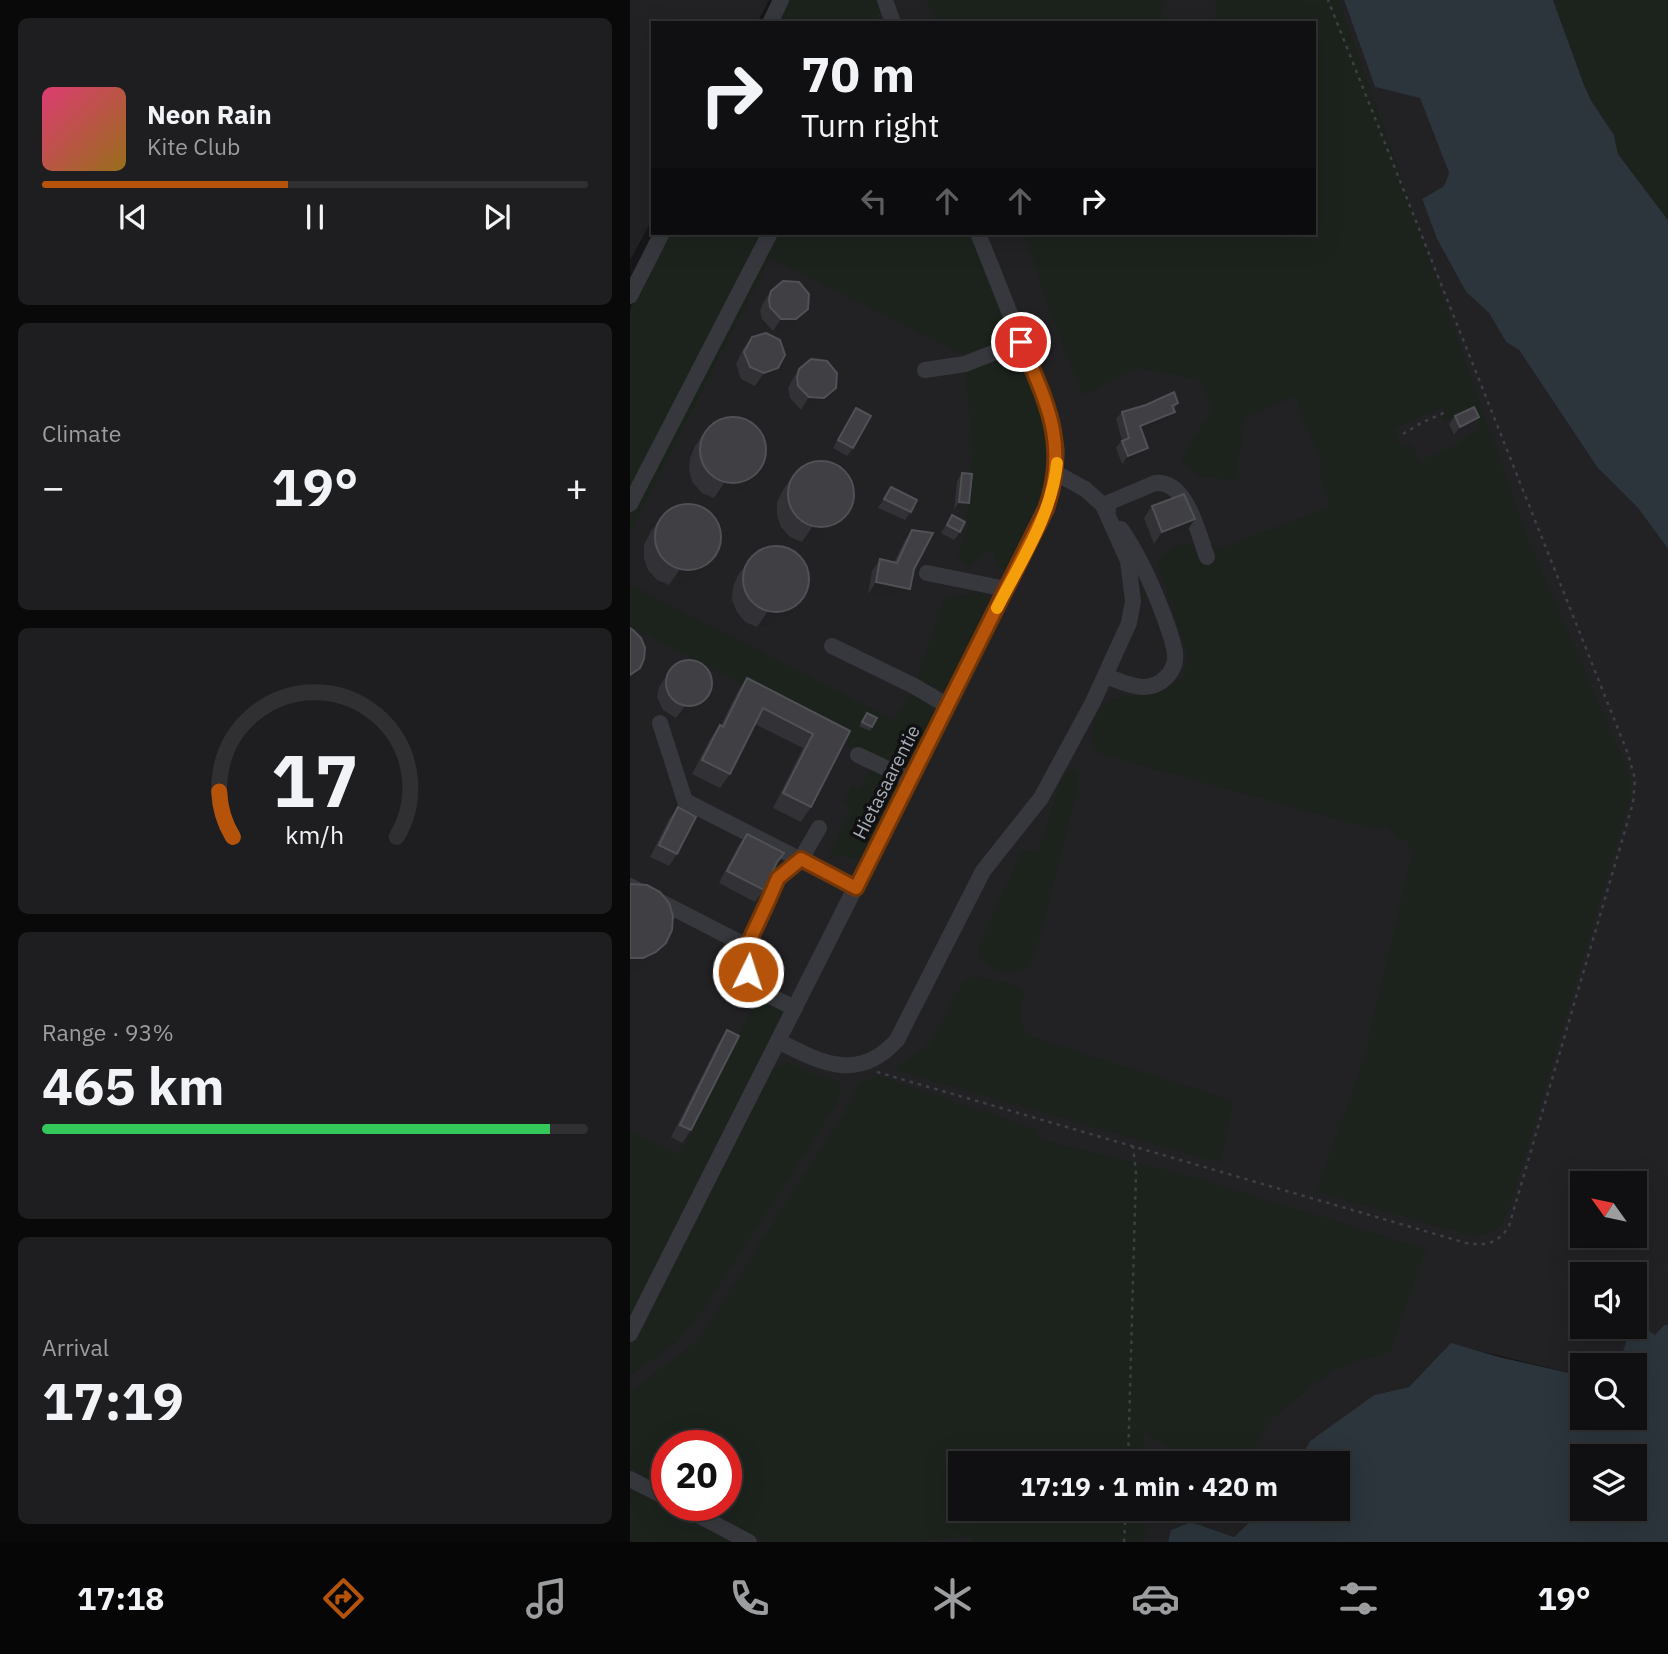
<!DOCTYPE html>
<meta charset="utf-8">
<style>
:root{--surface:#101012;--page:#1e1e20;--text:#f1f3f6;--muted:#9c9d9f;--line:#303032;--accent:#b45309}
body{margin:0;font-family:"IBM Plex Sans",sans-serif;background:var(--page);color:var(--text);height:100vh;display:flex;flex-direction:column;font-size:26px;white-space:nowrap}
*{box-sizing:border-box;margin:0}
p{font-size:23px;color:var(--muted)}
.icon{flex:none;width:38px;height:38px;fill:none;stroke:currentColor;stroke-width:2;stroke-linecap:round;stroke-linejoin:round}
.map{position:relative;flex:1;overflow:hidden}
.drawer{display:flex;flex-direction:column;gap:18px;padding:18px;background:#09090a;width:630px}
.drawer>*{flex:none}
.top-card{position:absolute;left:21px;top:21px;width:665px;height:214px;border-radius:0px;box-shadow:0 7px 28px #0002,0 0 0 2px var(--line);background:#101012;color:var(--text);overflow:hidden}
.needle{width:46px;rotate:303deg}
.controls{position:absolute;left:940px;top:1171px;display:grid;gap:14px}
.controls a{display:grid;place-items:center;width:77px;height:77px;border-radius:0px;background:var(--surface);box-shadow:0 7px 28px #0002,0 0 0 2px var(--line);font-size:35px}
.speed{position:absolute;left:21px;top:1430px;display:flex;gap:14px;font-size:35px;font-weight:700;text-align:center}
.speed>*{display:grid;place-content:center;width:91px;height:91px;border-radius:50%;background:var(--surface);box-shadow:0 7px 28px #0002,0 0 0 2px var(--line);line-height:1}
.speed .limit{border:10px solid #d22;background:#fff;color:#111}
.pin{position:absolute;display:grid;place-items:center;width:60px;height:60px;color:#fff;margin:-30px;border:4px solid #fff;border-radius:50%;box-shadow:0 2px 7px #0007}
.me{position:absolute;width:77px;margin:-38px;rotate:4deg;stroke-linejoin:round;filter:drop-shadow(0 0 5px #0008)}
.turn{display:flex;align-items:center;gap:24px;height:147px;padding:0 35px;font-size:32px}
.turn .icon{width:91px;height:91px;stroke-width:2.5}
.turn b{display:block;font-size:49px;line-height:60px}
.lanes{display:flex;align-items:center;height:66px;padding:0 35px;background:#0003;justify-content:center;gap:35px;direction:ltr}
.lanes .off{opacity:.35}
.big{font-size:52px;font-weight:800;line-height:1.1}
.drawer .widget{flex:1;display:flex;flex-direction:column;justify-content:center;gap:10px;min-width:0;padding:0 24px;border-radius:10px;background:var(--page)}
.drawer .dial{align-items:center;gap:0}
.dial svg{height:182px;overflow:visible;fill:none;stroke:var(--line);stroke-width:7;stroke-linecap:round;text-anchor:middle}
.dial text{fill:var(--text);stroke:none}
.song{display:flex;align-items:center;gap:21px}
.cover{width:84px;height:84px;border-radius:10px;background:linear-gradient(135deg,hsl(340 70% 55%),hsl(40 70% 35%))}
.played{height:7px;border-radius:4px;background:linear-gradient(90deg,var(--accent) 45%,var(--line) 45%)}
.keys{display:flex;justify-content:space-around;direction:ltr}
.heat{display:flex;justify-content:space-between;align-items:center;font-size:38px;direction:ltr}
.charge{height:10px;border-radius:5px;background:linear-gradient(90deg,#34c759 93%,var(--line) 0)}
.trip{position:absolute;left:318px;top:1451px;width:402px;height:70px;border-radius:0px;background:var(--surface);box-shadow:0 7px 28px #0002,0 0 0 2px var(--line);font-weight:800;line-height:70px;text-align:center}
.dock{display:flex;height:112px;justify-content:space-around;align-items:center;background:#060607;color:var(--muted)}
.dock .icon{width:49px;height:49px}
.dock .current{color:var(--accent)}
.dock b{font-size:32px;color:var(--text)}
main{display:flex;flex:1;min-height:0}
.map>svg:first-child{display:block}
</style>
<main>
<section class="drawer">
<div class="widget">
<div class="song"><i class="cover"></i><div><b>Neon Rain</b><p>Kite Club</p></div></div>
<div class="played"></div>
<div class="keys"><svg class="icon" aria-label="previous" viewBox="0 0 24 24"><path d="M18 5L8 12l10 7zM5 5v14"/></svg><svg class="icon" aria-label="pause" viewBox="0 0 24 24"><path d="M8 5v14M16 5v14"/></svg><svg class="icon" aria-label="next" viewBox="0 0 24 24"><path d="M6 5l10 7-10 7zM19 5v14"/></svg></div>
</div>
<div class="widget"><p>Climate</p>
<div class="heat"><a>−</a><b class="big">19°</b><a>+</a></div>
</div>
<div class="widget dial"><svg viewBox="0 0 100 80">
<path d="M14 69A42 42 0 1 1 86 69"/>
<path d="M14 69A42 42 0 0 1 8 49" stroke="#b45309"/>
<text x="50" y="56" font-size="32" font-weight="700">17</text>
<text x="50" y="72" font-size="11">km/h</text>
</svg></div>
<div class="widget"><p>Range · 93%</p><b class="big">465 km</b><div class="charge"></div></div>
<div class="widget"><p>Arrival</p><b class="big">17:19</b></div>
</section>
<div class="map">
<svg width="1038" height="1542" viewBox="0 0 1038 1542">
<rect width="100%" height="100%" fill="#161618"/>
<g fill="#222225" fill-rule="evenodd">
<path d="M0 0H139L127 23H23V218L0 260Z"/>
<path d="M245 0H714L745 87 790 97 819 173 814 186 792 199 807 239 836 292 859 313 876 342 889 350 967 467 1008 508 1038 549V1325H1034L1025 1336 972 1365H952V1376L821 1344 779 1387 744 1395 680 1441 668 1463H331V1508L633 1509 604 1537 561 1522 541 1530 538 1542H0V446L106 233H684V23H210ZM952 1183H1004V1236H952ZM952 1274H1004V1326H952ZM37 1446H96V1505H37Z"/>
</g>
<g fill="#1c231d" fill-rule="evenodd">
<path d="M159 0H250L253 7 243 23H147Z"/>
<path d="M296 0H537L530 15 539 23H493L478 19 469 23H308Z"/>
<path d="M585 0H709L897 537 1001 778V796L881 1204C870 1228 870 1232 843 1236L686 1192 733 1062 782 854 777 841 766 839 759 827 742 829 466 753C460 744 461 737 463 727 470 686 507 701 534 689 541 686 547 681 553 677L558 656 527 562 546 545 564 544 590 548 700 507 689 471 692 462 671 416 666 396 615 418 605 480 570 477 551 460 583 408 568 379 507 368 453 396 416 301 395 233H684V23H578L587 14ZM814 407 812 421 842 412 850 429 825 445 790 461 782 444 772 447 765 428Z"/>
<path d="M923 0H1038V220L988 154 984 135 962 102 954 85Z"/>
<path d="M40 233H135L0 501V310Z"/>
<path d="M145 233H342L380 332C369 346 348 349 331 354L140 258 0 532V518Z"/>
<path d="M390 354C409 405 431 455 409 510 400 531 387 551 377 572L368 567 362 551 354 552 341 564V570L328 554 339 524 336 522 343 451 335 370 380 355Z"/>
<path d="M0 584 265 720 281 693 298 705 305 715 277 769H273L211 743 175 716 0 627Z"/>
<path d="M339 590C351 590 359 594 361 606L317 691 286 681 315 598 339 594Z"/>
<path d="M242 766 268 781 269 786 235 855 226 859 211 855 197 860 221 808 213 803 222 785 230 789Z"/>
<path d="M442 769 447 772 448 788 403 962C390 980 359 973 348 956V948L392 850 409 851 431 779Z"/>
<path d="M348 976 390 987 395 994 391 1007 393 1028 403 1037 604 1101 590 1163 264 1070 300 1043 335 979Z"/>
<path d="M128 996 153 1008 154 1015 0 1321V1131L50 1155Z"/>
<path d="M159 1062 185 1075 209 1080 211 1090 207 1104 68 1318 45 1344 0 1376V1352L142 1070Z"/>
<path d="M249 1076 409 1130 408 1139 553 1174 796 1249 760 1352 702 1370 642 1419 615 1463H564L514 1432V1463H331V1508L515 1509V1542H342L341 1537 269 1542H135L67 1505H96V1446H37V1488L0 1468V1392L68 1340 216 1110 230 1082Z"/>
<path d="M0 1487 102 1542H0Z"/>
</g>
<g fill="#2c353c" fill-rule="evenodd">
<path d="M714 0H923L954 85 962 102 984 135 988 154 1038 220V549L1008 508 967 467 889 350 876 342 859 313 836 292 807 239 792 199 814 186 819 173 790 98 745 87Z"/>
<path d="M1034 1325H1038V1542H538L541 1530 561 1522 604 1537 633 1509 709 1508V1463H668L680 1441 744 1395 779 1387 821 1343 869 1357 952 1376V1418H1004V1365H972L992 1354 999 1334 1014 1328 1025 1335ZM952 1456H1004V1508H952Z"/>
</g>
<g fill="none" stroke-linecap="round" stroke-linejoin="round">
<g stroke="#3d3f44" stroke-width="2.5" stroke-dasharray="3.5 5" stroke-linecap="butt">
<path d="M773 434 791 423 818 411"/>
<path d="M247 1072 836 1243C855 1246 868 1244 879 1226L1003 803 1005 779 998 754 698 0"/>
<path d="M498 1463 506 1173 503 1146"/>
<path d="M494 1542 496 1508"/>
</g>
<g stroke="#37383d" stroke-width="16">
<path d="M255 0 263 23"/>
<path d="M140 23 151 0"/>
<path d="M0 296 32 233"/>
<path d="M295 370 335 364 391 342"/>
<path d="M0 504 140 233"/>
<path d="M478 511 473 505 525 483C557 480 568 533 577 557"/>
<path d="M297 573 376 589"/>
<path d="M202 646 284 686 318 706"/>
<path d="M476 676C487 680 499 686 512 687 530 688 547 672 545 653 543 639 537 625 532 611 521 582 509 555 491 529"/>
<path d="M30 723 55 801 226 888"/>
<path d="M228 755 281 780"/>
<path d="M0 886 117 946C118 990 128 990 165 1008"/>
<path d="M117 946 148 878 171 859 189 828"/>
<path d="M148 1041C192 1063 228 1083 267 1040L353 871 411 798 463 702 499 623 503 601 498 561 473 505 455 489 426 473"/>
<path d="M0 1334 376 589 418 502 424 480 427 450 417 407 348 233"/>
<path d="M0 1479 37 1498"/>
<path d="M49 1505 119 1542"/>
</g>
</g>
<g fill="#323236">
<path d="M141 291 178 309 169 321 158 331H143L132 319 130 311 133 303Z"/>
<path d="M122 337 148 368 140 380 125 386 111 379 106 364 113 349Z"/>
<path d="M169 369 197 400 186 410H171L160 398 158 389 161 382Z"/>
<path d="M548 403 544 410 540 420 512 431 518 448 513 456 492 464 486 448 492 440 486 419 492 412Z"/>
<path d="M226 408 223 448 217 456 203 448Z"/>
<path d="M825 416 849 417 844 426 824 435 819 424Z"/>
<path d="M76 430 130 469 119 485 109 494 97 499 84 498 72 493 63 483 59 471 60 458 65 446Z"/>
<path d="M332 473 339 503 333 511 324 510 327 481Z"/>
<path d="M164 474 206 529 197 538 185 543 172 542 160 537 151 527 147 515V502L153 490Z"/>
<path d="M261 487 281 512 275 520 248 508Z"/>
<path d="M522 506 557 531 524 544 514 518Z"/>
<path d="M322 515 330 532 324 540 311 533Z"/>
<path d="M31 517 74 573 64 581 52 586 39 585 27 580 18 570 14 558V545L20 533Z"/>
<path d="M282 530 284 569 280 589 272 601 238 594 242 571 250 559 264 562 274 542Z"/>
<path d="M120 559 173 599 162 615 153 623 140 628 127 627 115 622 107 612 102 600 103 587 108 575Z"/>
<path d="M43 666 70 708 63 715 54 718H46L33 710 27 697 29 687Z"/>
<path d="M117 678 220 731 181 807 171 822 143 808 173 748 125 724 100 774 90 788 62 774 80 739 90 725H91L107 693Z"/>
<path d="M237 713 242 727 240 731 229 726Z"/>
<path d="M48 807 47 854 39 866 20 857 39 819Z"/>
<path d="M117 834 144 867 134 890 125 902 89 883 108 846Z"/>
<path d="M97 1030 61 1130 52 1143 41 1137 89 1042Z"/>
</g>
<g fill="#212124">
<path d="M178 309 169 321 158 331H143L151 319Z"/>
<path d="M148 368 140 380 125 386 134 373Z"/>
<path d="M206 388 197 400 186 410H171L179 397Z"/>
<path d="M545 412 540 420 505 434 510 426Z"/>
<path d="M849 417 844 426 824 435 830 427Z"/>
<path d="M518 448 513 456 492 464 498 456Z"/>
<path d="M130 469 119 485 109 494 97 499 84 498 95 482Z"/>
<path d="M329 502 339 503 333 511 324 510Z"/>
<path d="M218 513 206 529 197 538 185 543 172 542 183 526Z"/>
<path d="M565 519 557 531 524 544 532 532Z"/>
<path d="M85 557 74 573 64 581 52 586 39 585 50 569Z"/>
<path d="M246 582 280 589 272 601 238 594Z"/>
<path d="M173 599 162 615 153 623 140 628 127 627 138 611Z"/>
<path d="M10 668 1 680 0 681V675Z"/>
<path d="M79 696 70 708 63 715 54 718H46L55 706Z"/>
<path d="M36 943 25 959 15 968 0 974V958Z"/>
</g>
<g fill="#3f3f44" stroke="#4f5156" stroke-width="2">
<path d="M153 281 169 282 179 294 178 309 166 319H151L140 307 139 299 141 291Z"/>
<path d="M136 333 150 340 155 355 148 368 134 373 120 367 114 352 122 337Z"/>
<path d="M181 359 197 361 207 373 206 388 194 398 179 397 168 386 167 377 169 369Z"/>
<path d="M544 392 548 403 542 406 545 412 510 426 518 448 498 456 492 441 499 438 492 412 516 405Z"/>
<path d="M844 407 849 417 830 427 825 416Z"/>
<path d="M226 408 241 416 223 448 208 440Z"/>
<circle cx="103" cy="450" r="33"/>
<circle cx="191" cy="494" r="33"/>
<path d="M332 473 342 474 339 503 329 502Z"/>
<path d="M261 487 287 500 281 512 254 499Z"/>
<path d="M554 494 565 519 532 532 522 506Z"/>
<circle cx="58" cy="537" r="33"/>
<path d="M322 515 335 522 330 532 317 525Z"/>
<path d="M282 530 303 533 284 569 280 589 246 582 250 559 267 563Z"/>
<circle cx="146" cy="579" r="33"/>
<path d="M0 628 3 630 11 638 15 648 14 659 10 668 0 675Z"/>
<circle cx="59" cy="683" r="23"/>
<path d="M117 678 220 731 181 807 153 793 183 734 133 708 100 774 72 760 90 725 93 727Z"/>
<path d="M237 713 247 718 242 727 232 722Z"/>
<path d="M48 807 66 817 47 854 29 845Z"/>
<path d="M117 834 154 853 147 862 134 890 97 871Z"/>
<path d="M0 884 17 885 30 892 39 903 43 916 42 930 36 943 26 952 13 958H0Z"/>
<path d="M97 1030 109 1036 61 1130 50 1125Z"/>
</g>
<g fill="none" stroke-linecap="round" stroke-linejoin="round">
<g stroke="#753606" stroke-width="18">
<path id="route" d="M118 972 117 946 138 901 148 878 171 859 226 888 416 509C439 443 416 402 391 342"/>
</g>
<use href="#route" stroke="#b45309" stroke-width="12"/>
<path stroke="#f59e0b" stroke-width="12" d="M367 608C390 563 422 515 427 463"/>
</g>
<g text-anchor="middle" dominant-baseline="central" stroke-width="7" stroke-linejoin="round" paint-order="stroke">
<g font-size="19" fill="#a8adb8" stroke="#111113">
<text transform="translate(256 782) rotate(-63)">Hietasaarentie</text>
</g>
</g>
</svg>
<div class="controls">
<a><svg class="needle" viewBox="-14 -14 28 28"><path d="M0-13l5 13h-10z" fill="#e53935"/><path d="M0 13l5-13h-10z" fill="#9c9d9f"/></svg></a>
<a><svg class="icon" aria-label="sound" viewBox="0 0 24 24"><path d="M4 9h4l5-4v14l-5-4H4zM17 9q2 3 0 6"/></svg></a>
<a><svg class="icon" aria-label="search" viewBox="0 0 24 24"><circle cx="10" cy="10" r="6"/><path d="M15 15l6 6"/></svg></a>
<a><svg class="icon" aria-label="layers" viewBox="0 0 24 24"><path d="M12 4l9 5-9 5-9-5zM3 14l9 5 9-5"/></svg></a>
</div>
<div class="speed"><div class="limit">20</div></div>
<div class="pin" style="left:391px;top:342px;background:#d93025"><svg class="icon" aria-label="arrive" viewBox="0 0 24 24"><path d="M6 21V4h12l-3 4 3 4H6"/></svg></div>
<svg class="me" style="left:118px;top:972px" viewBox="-20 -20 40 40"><circle r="17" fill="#b45309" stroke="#fff" stroke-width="3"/><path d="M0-11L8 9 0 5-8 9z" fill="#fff"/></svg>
<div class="trip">17:19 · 1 min · 420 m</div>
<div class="top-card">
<div class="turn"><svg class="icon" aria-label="right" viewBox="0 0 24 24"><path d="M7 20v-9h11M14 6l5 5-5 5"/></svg><div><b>70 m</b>Turn right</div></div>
<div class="lanes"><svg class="icon off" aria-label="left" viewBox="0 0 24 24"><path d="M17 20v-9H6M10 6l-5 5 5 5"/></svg><svg class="icon off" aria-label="ahead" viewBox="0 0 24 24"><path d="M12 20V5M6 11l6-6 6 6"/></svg><svg class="icon off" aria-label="ahead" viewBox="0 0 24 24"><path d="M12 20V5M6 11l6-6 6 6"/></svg><svg class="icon" aria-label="right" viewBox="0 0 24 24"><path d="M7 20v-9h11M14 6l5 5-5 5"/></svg></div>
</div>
</div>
</main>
<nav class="dock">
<b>17:18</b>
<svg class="icon current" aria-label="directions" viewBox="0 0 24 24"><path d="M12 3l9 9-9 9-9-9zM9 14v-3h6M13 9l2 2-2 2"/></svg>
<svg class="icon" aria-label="music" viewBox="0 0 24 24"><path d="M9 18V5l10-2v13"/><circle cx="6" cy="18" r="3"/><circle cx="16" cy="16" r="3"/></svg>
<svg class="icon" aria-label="phone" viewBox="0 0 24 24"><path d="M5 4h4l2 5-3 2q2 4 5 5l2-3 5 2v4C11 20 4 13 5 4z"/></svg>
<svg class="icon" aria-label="climate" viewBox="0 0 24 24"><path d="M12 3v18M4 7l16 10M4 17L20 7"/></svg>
<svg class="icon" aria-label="car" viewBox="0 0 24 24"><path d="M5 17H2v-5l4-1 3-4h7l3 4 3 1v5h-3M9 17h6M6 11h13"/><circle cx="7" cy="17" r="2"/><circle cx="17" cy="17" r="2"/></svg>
<svg class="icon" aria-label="filters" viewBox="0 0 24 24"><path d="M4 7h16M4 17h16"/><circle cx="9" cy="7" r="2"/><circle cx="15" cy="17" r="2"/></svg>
<b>19°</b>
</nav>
